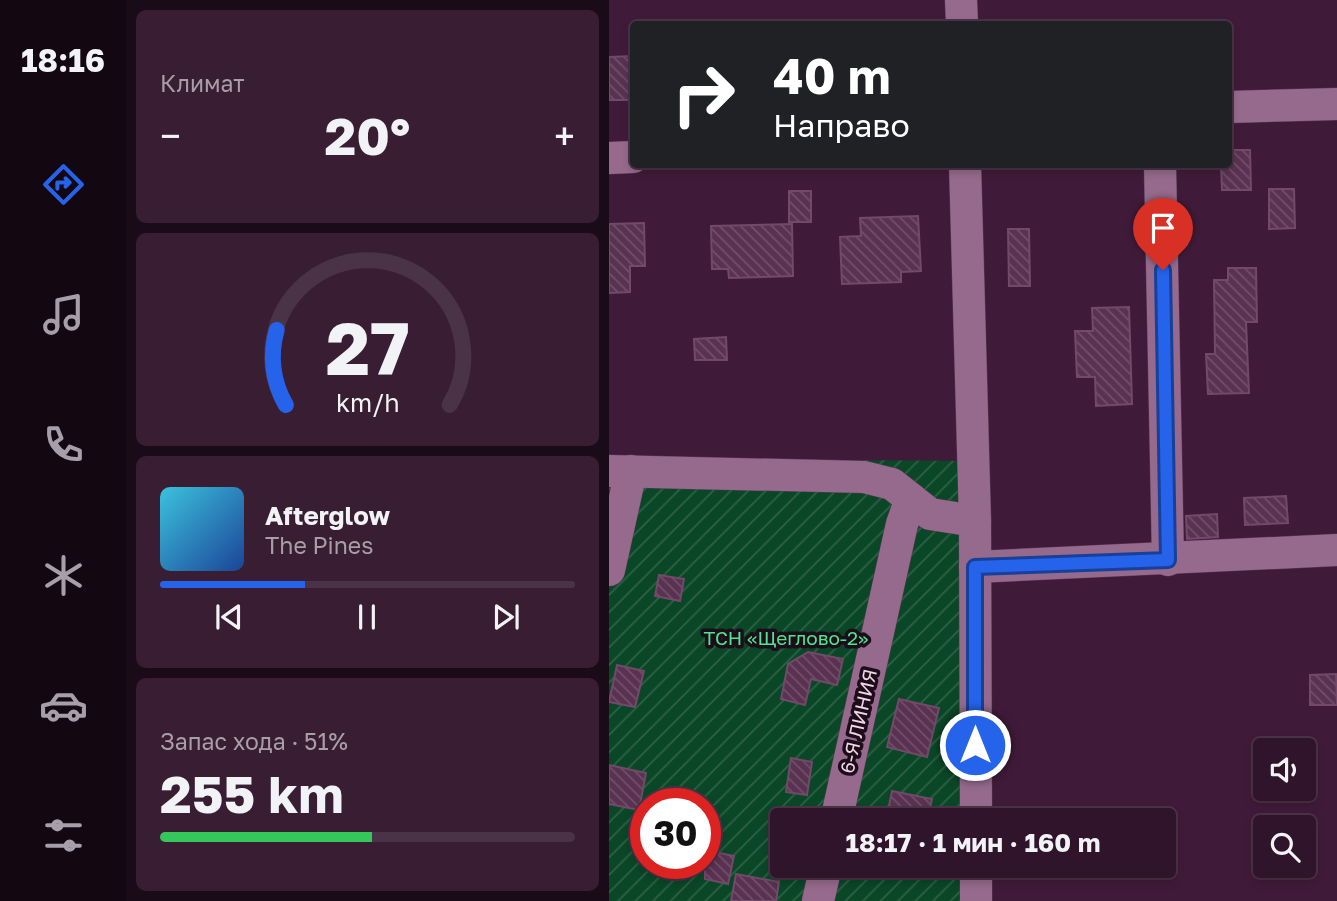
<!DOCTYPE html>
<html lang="ru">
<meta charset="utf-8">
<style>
:root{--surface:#30142b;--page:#381d33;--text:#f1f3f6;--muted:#a89ea9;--line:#4b3347;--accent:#2563eb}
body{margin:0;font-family:"Golos Text",sans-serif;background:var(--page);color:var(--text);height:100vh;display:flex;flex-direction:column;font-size:26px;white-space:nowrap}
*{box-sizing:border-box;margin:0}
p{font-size:23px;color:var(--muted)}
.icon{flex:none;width:38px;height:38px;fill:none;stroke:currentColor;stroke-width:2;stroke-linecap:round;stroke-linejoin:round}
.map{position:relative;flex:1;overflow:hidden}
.drawer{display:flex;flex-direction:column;gap:10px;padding:10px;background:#1a0b18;width:483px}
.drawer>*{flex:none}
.banner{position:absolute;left:21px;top:21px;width:602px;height:147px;border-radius:7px;box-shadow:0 4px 10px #0003,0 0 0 2px var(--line);background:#202124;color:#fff;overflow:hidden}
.tools{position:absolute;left:644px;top:738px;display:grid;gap:14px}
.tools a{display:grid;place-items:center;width:63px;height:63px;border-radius:7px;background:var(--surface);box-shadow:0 4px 10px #0003,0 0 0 2px var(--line);font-size:35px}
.speed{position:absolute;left:21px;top:788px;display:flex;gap:14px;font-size:35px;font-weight:700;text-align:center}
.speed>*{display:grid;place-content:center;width:91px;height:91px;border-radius:50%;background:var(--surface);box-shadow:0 4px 10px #0003,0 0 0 2px var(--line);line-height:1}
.speed .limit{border:10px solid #d22;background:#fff;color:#111}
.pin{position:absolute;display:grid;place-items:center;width:60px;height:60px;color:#fff;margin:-72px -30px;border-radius:50% 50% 50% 0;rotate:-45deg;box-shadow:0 0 7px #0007}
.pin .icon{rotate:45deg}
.me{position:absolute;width:77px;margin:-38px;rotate:0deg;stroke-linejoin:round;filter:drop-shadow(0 0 5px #0008)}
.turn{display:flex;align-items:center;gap:24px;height:147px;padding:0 28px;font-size:32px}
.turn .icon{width:91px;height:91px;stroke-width:2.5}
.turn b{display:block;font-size:49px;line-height:60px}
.big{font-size:52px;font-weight:700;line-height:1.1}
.drawer .card{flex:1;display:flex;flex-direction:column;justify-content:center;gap:10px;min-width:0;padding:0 24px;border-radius:10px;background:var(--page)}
.drawer .dial{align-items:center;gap:0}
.dial svg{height:182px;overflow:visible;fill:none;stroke:var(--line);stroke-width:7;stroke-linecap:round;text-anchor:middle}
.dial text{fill:var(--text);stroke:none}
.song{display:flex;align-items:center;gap:21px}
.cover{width:84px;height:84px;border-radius:10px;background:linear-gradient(135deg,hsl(190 70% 55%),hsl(220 70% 35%))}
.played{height:7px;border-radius:4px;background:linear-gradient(90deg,var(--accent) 35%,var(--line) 35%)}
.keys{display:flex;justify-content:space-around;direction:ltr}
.heat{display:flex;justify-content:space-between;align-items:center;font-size:38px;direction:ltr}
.charge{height:10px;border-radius:5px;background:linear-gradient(90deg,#34c759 51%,var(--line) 0)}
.trip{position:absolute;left:161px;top:808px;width:406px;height:70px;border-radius:7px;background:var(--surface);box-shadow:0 4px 10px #0003,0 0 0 2px var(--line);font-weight:700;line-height:70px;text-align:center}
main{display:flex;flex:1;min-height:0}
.tab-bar{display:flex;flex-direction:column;width:126px;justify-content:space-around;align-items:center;background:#130811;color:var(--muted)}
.tab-bar .icon{width:49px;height:49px}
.tab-bar .active{color:var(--accent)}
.tab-bar b{font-size:32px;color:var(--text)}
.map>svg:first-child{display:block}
</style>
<main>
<nav class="tab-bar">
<b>18:16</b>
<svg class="icon active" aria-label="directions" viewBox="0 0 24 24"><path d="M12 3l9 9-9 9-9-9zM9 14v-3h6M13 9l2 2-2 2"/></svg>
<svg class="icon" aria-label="music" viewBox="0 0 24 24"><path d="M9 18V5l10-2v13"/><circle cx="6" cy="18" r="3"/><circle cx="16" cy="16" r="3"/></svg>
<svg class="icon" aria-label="phone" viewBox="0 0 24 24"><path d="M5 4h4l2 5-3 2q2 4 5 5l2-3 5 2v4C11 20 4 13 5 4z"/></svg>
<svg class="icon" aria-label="climate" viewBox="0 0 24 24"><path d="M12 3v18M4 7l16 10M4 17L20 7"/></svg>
<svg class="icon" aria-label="car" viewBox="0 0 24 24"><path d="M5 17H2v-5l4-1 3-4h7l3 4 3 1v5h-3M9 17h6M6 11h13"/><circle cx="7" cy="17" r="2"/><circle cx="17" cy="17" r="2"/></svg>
<svg class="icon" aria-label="filters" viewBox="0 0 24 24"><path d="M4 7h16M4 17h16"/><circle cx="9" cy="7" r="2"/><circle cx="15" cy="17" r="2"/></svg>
</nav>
<section class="drawer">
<div class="card"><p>Климат</p>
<div class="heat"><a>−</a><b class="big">20°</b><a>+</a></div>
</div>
<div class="card dial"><svg viewBox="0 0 100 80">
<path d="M14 69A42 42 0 1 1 86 69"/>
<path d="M14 69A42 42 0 0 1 10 36" stroke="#2563eb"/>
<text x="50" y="56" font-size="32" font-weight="700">27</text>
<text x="50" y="72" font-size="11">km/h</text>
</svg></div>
<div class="card">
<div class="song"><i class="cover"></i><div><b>Afterglow</b><p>The Pines</p></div></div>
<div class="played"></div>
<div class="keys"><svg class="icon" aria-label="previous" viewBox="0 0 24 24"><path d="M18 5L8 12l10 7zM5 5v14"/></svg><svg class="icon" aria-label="pause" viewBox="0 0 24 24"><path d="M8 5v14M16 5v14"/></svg><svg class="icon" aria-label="next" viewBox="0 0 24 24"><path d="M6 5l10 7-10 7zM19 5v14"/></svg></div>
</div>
<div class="card"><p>Запас хода · 51%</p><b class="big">255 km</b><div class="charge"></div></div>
</section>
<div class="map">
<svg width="728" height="901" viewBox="0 0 728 901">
<defs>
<pattern id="garden-furrows" width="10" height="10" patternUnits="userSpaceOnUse" patternTransform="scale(1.75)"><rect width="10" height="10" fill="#0a4727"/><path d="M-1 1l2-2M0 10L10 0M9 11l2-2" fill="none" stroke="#2e6146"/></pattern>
<pattern id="building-back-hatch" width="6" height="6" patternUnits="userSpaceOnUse" patternTransform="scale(1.75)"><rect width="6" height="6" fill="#593251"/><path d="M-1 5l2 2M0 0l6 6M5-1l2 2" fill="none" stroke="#714f6a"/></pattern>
</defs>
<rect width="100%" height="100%" fill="#401b39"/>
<path fill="url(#garden-furrows)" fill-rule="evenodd" d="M0 458 353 461 355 821H173V866H355L356 901H0ZM37 803H96V863H37Z"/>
<g fill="url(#building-back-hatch)" stroke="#724969" stroke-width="2">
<path d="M24 56V100H0V57Z"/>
<path d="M620 150H641L642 190H613L612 164H620Z"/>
<path d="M660 189H685L686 228 660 229Z"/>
<rect x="180" y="191" width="22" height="31"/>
<path d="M309 216 312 271 292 272V282L233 284 231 237 252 236 251 218Z"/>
<path d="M35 223 36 266H21V292L0 293V224Z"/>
<path d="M183 224 184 276 120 278 119 269H103L102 226Z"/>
<path d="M399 229H420L421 286H400Z"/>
<path d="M619 268H647L648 322H637L640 393 599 394 597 354H606L605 280H619Z"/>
<path d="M520 307 523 404 487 406 486 377H468L466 331H484L483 308Z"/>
<path d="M117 337 118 360H86L85 339Z"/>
<path d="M677 496 679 523 636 525 635 498Z"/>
<path d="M608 514 609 537 578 539 577 516Z"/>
<path d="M50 575 75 579 71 601 46 596Z"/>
<path d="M199 652 234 659 228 685 202 679 196 705 172 699 179 664Z"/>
<path d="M8 665 35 671 26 707 0 702Z"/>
<path d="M727 674 728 705H701V675Z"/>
<path d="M290 699 330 708 318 757 278 747Z"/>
<path d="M182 758 203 762 198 795 177 792Z"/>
<path d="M0 765 37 773 30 810 0 804Z"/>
<path d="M283 791 323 799 318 821H277Z"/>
<path d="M96 850 125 856 119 884 96 879Z"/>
<path d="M127 874 170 882 167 901H122Z"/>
</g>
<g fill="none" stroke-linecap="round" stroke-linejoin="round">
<g stroke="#5a3a54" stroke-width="33">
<g id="minor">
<path d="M352 0 353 24"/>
<path d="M620 107 728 104"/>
<path d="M0 158 24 157"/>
<path d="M356 164 366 521 367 821"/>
<path d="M551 164 559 560"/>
<path d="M0 471 255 477 283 484 321 514 366 521"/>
<path d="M366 567 728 550"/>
<path d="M0 570 22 471"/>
<path d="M227 821 293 524 302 499"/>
<path d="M367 866V901"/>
<path d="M209 901 217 866"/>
</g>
</g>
<use href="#minor" stroke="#966a8c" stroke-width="32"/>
</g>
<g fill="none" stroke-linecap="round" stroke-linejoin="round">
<g stroke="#184099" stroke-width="18">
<path id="route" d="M366 745V567L559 560 554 270"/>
</g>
<use href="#route" stroke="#2563eb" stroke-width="12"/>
</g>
<g text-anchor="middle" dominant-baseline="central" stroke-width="7" stroke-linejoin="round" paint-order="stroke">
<g font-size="19" fill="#48e891" stroke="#1d0d1a">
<text x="177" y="637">ТСН «Щеглово-2»</text>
</g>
<g font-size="19" fill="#efd7e9" stroke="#1d0d1a">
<text transform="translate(249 721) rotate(-77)">6-Я ЛИНИЯ</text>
</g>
</g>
</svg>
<div class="tools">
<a><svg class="icon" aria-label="sound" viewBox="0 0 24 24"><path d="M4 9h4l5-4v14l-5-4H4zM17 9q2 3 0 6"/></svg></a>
<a><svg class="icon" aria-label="search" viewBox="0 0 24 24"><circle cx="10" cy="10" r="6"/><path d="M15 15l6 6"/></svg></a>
</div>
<div class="speed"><div class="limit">30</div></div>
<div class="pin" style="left:554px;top:270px;background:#d93025"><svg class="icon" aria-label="arrive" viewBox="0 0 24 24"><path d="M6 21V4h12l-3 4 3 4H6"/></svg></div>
<svg class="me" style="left:366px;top:745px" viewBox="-20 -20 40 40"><circle r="17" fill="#2563eb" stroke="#fff" stroke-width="3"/><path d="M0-11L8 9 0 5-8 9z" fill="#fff"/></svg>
<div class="trip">18:17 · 1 мин · 160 m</div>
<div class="banner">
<div class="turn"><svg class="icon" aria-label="right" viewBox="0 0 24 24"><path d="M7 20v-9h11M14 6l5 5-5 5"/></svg><div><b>40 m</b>Направо</div></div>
</div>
</div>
</main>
